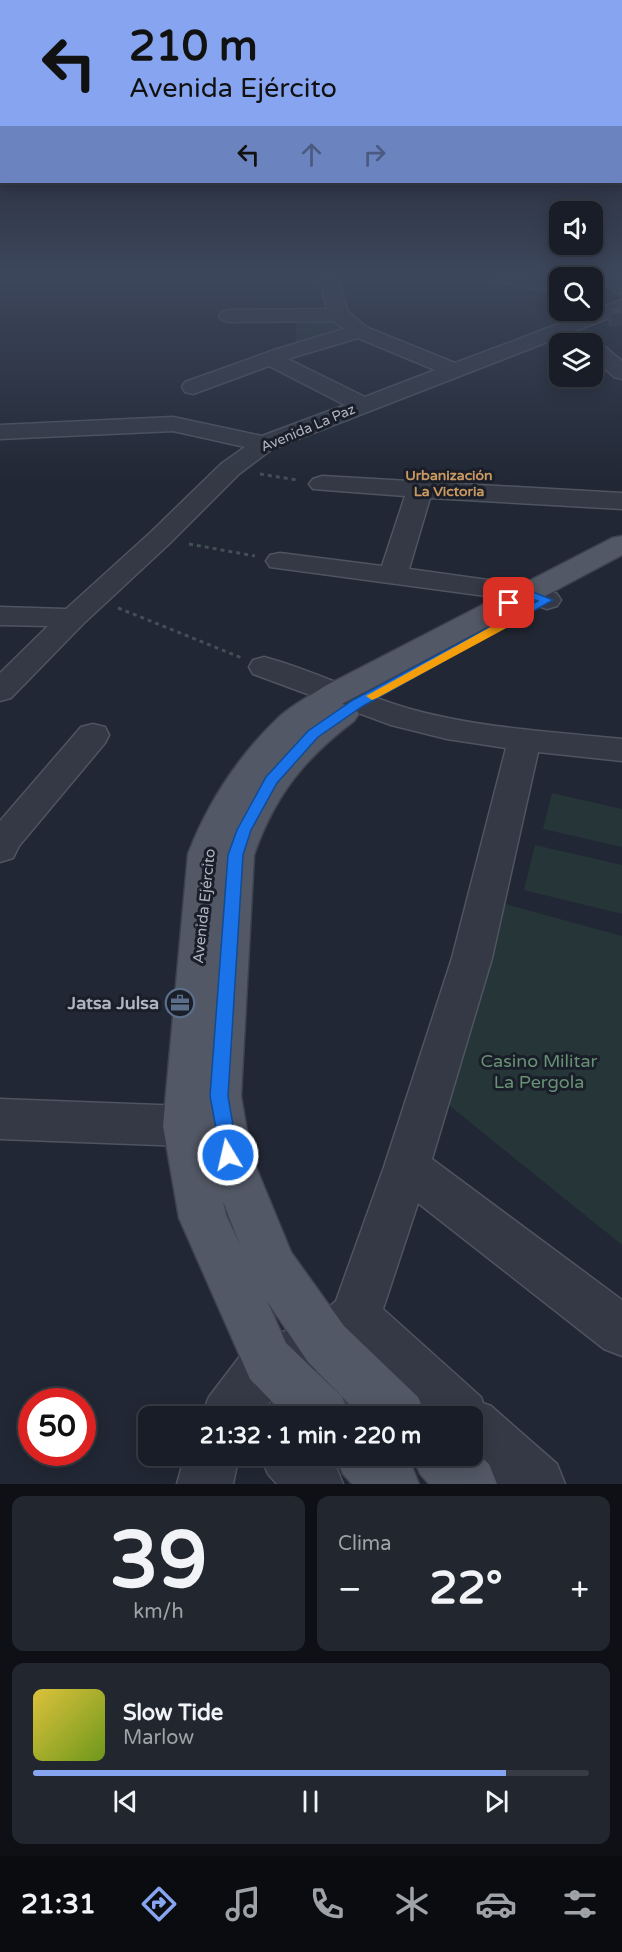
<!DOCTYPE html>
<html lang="es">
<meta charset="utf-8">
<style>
:root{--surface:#191d27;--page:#22262f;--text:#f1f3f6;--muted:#9fa2a7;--line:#373b44;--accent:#86a4ef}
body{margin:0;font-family:"Varela Round",sans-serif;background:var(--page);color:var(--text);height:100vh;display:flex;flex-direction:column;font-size:22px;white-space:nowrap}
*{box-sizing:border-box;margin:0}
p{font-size:20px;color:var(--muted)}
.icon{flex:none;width:33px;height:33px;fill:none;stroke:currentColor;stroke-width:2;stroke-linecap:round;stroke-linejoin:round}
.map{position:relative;height:1484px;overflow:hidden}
.drawer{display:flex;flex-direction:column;gap:12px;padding:12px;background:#0e1015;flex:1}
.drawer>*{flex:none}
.guide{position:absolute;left:0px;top:0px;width:622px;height:183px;box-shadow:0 3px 15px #0003,0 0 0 2px var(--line);background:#86a4ef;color:#111;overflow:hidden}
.controls{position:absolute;left:549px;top:201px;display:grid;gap:12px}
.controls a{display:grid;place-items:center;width:54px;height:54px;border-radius:12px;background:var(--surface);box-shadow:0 3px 15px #0003,0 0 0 2px var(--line);font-size:30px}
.speed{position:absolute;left:18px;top:1388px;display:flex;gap:12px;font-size:30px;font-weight:700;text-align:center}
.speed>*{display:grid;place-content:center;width:78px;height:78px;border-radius:50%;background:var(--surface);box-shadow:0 3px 15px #0003,0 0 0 2px var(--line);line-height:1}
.speed .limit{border:9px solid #d22;background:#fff;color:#111}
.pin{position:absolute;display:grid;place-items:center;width:51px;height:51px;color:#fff;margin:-26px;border-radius:12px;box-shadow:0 3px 9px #0006}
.me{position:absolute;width:66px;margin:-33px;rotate:351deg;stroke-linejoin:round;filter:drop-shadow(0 0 4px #0008)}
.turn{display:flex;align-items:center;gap:21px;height:126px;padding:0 30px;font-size:27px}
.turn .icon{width:78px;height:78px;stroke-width:2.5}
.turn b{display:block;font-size:42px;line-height:51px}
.lanes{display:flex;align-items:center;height:57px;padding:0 30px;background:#0003;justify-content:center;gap:30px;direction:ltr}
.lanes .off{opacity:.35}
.big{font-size:45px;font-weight:700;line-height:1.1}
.drawer .card{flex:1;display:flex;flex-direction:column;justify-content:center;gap:9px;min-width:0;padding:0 21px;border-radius:12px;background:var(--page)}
.drawer .dial{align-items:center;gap:0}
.dial b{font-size:78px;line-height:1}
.song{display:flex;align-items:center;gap:18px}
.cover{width:72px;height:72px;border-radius:9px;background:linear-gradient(135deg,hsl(50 70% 55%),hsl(80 70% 35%))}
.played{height:6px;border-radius:3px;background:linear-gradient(90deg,var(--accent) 85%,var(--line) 85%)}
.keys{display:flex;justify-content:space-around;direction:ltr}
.heat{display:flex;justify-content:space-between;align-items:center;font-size:33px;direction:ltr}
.drawer .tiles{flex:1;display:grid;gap:12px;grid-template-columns:1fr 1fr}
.card:last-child{grid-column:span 2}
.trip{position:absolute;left:138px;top:1406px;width:345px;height:60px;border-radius:12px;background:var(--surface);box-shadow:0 3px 15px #0003,0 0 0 2px var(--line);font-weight:700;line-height:60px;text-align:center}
.menu{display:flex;height:96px;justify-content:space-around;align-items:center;background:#0a0c10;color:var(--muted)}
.menu .icon{width:42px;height:42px}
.menu .current{color:var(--accent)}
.menu b{font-size:27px;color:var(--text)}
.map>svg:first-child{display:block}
</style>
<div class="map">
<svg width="622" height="1484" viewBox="0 0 622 1484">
<rect width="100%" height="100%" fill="#212734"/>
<g fill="#263538">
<path d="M341 317 354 328 310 346 296 341V323L316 318Z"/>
<path d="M552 793 622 809V847L543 829Z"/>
<path d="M535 845 622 865V914L524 890Z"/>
<path d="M502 903 622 936V1245L445 1102Z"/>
</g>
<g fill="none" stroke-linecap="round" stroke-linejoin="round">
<g stroke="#4e5460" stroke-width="3">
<g id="minor">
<path d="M319 276H337L348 312 366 327 455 363 622 300V313L272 449 239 474 169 544 83 624 11 698 0 701V673L48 626 0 625V607L66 609 151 532 221 464 245 447 173 431 0 439V425L173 417 262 436 345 405 269 366 193 394 185 392 182 387 185 382 277 349 344 329 334 321 229 322 222 320 219 316 222 312 229 310 327 309ZM358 338 435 370 365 397 288 359Z"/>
<path d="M493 276H529L560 281V293L495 281Z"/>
<path d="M596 276H617L622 279V294L615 292Z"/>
<path d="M592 340 599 342 622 361V379L614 377 592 357V344H583Z"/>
<path d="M322 476 622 493V509L430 498 409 569 538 587 557 594 561 600 557 606 547 609 523 601 270 567 266 561 270 555 280 553 382 566 405 496 313 489 309 484 313 479Z"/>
<path d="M264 657C314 670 360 695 410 709 478 728 552 732 622 739V761L538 752 492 958 432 1159 622 1300V1356L604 1349 418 1203 383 1309 481 1397 483 1403 491 1406 557 1464 565 1484H496L465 1455H472V1416H423L355 1352 344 1362 284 1382 260 1416H201L209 1397 250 1343 312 1322 336 1301 384 1167 452 958 506 748 447 739 391 725 253 674 249 667 253 660Z"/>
<path d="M93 724 105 727 109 735 105 743 19 846 13 858 0 862V821L81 727Z"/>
<path d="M0 1099 185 1106 201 1112 207 1126 201 1140 185 1146 0 1139Z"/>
<path d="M185 1455H239L233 1484H177Z"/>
<path d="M260 1455H325L335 1464 343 1484H277L268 1474Z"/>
</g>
</g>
<g stroke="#3d424e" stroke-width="3">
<g id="major">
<path d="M622 536V555L342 704 354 707 359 714 354 721C304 759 275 795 254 855L241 1096 251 1155 291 1252 344 1326 418 1397 426 1416H361L308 1362 267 1301 286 1343 342 1397 350 1416H286L250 1379 179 1218 163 1126 188 854C208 802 239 755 279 717 292 705 310 696 325 686L612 538ZM223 1201 240 1245 226 1215Z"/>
<path d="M472 1449 489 1464 497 1484H429L420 1474 412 1455H472Z"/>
<path d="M335 1455H401L411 1464 419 1484H352L343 1474Z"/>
</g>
</g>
<g stroke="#425055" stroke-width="3" stroke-dasharray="4 4" stroke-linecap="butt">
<path d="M260 474 297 480"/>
<path d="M189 544 255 556"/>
<path d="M118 608 242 658"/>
</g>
<use href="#minor" fill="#343945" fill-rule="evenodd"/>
<use href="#major" fill="#525865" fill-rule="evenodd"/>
</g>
<path fill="#39404d" d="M610 309 622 314V325L610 327 608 321Z"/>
<path fill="#2e343e" d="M622 314V325L610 327 612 315Z"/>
<path fill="#424a59" stroke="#2e343e" stroke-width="1.5" d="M622 304V314L612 315 610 309Z"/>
<linearGradient id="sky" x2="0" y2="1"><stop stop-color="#12151d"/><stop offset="0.57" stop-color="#3d475c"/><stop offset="1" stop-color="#3d475c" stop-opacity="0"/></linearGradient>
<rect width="622" height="484" fill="url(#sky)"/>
<path fill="#1a73e8" stroke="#114b97" stroke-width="1.5" d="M528 590 553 600 363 706 318 737 277 783 251 830 243 855 228 1096 238 1155 235 1161 228 1163 222 1161 210 1096 228 855 237 830 266 777 308 731 353 700 538 601 529 598 509 607 503 603Z"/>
<path fill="#f59e0b" d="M505 619 512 623 510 626 377 698 372 700 366 696Z"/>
<defs>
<g id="office-ring" transform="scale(1.5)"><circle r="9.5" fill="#191e29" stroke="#5c6f8a" stroke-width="1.5"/><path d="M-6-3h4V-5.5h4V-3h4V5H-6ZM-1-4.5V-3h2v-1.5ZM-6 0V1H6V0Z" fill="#5c6f8a"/></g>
</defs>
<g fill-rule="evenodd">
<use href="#office-ring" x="180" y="1003"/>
</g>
<g text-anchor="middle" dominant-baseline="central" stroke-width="6" stroke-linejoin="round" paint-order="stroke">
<g font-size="14" fill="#aeb4c2" stroke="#191e29">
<text transform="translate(308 428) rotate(-23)">Avenida La Paz</text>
</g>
<g font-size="14" font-weight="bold" fill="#ca9961" stroke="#191e29">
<text x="449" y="475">Urbanización<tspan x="449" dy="16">La Victoria</tspan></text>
</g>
<g font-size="15" fill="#aeb4c2" stroke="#191e29">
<text transform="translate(204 906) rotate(-84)">Avenida Ejército</text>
</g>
<g font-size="18" font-weight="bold" fill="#aeb4c2" stroke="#191e29" text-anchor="end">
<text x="159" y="1003">Jatsa Julsa</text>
</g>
<g font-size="18" fill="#689075" stroke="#191e29">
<text x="539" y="1061">Casino Militar<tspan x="539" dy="21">La Pergola</tspan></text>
</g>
</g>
</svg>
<div class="controls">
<a><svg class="icon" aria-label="sound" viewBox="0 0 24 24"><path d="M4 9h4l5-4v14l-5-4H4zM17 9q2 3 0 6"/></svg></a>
<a><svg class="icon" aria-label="search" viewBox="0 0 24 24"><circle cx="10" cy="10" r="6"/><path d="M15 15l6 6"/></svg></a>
<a><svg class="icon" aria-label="layers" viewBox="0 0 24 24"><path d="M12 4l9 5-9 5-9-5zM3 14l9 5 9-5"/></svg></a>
</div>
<div class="speed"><div class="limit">50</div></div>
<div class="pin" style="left:509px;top:603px;background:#d93025"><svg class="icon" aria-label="arrive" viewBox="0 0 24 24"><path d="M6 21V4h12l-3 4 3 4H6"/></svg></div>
<svg class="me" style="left:228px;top:1155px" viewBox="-20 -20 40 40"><circle r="17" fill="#1a73e8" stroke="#fff" stroke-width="3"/><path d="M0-11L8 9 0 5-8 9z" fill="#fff"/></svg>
<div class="trip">21:32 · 1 min · 220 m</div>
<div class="guide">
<div class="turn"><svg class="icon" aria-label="left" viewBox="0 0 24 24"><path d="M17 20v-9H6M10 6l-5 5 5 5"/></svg><div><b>210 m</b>Avenida Ejército</div></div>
<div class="lanes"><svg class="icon" aria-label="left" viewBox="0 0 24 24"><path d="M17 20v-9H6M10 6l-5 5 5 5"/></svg><svg class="icon off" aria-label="ahead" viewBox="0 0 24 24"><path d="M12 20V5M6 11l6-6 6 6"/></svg><svg class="icon off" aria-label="right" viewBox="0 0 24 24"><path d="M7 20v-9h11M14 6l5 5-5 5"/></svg></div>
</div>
</div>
<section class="drawer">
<div class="tiles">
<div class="card dial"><b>39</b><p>km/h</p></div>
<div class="card"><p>Clima</p>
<div class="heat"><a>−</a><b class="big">22°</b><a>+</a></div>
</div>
<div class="card">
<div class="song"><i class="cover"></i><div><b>Slow Tide</b><p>Marlow</p></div></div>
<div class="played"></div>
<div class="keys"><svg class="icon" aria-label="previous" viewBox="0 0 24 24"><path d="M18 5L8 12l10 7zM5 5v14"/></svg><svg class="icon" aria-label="pause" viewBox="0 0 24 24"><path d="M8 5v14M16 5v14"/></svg><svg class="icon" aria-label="next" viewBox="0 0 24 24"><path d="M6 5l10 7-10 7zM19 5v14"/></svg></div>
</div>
</div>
</section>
<nav class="menu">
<b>21:31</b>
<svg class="icon current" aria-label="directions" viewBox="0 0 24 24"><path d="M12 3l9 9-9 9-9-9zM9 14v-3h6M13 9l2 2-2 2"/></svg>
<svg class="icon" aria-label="music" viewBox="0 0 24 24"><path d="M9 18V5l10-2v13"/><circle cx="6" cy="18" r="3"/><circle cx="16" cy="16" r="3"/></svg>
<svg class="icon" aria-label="phone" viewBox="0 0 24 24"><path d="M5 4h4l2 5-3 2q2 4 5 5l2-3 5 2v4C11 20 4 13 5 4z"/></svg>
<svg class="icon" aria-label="climate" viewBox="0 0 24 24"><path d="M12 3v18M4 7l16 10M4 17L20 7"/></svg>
<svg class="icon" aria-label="car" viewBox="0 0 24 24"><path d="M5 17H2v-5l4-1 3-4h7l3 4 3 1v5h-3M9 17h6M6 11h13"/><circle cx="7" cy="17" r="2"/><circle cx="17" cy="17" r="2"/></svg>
<svg class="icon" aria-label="filters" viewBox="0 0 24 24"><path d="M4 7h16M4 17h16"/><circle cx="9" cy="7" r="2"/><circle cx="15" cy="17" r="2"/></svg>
</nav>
